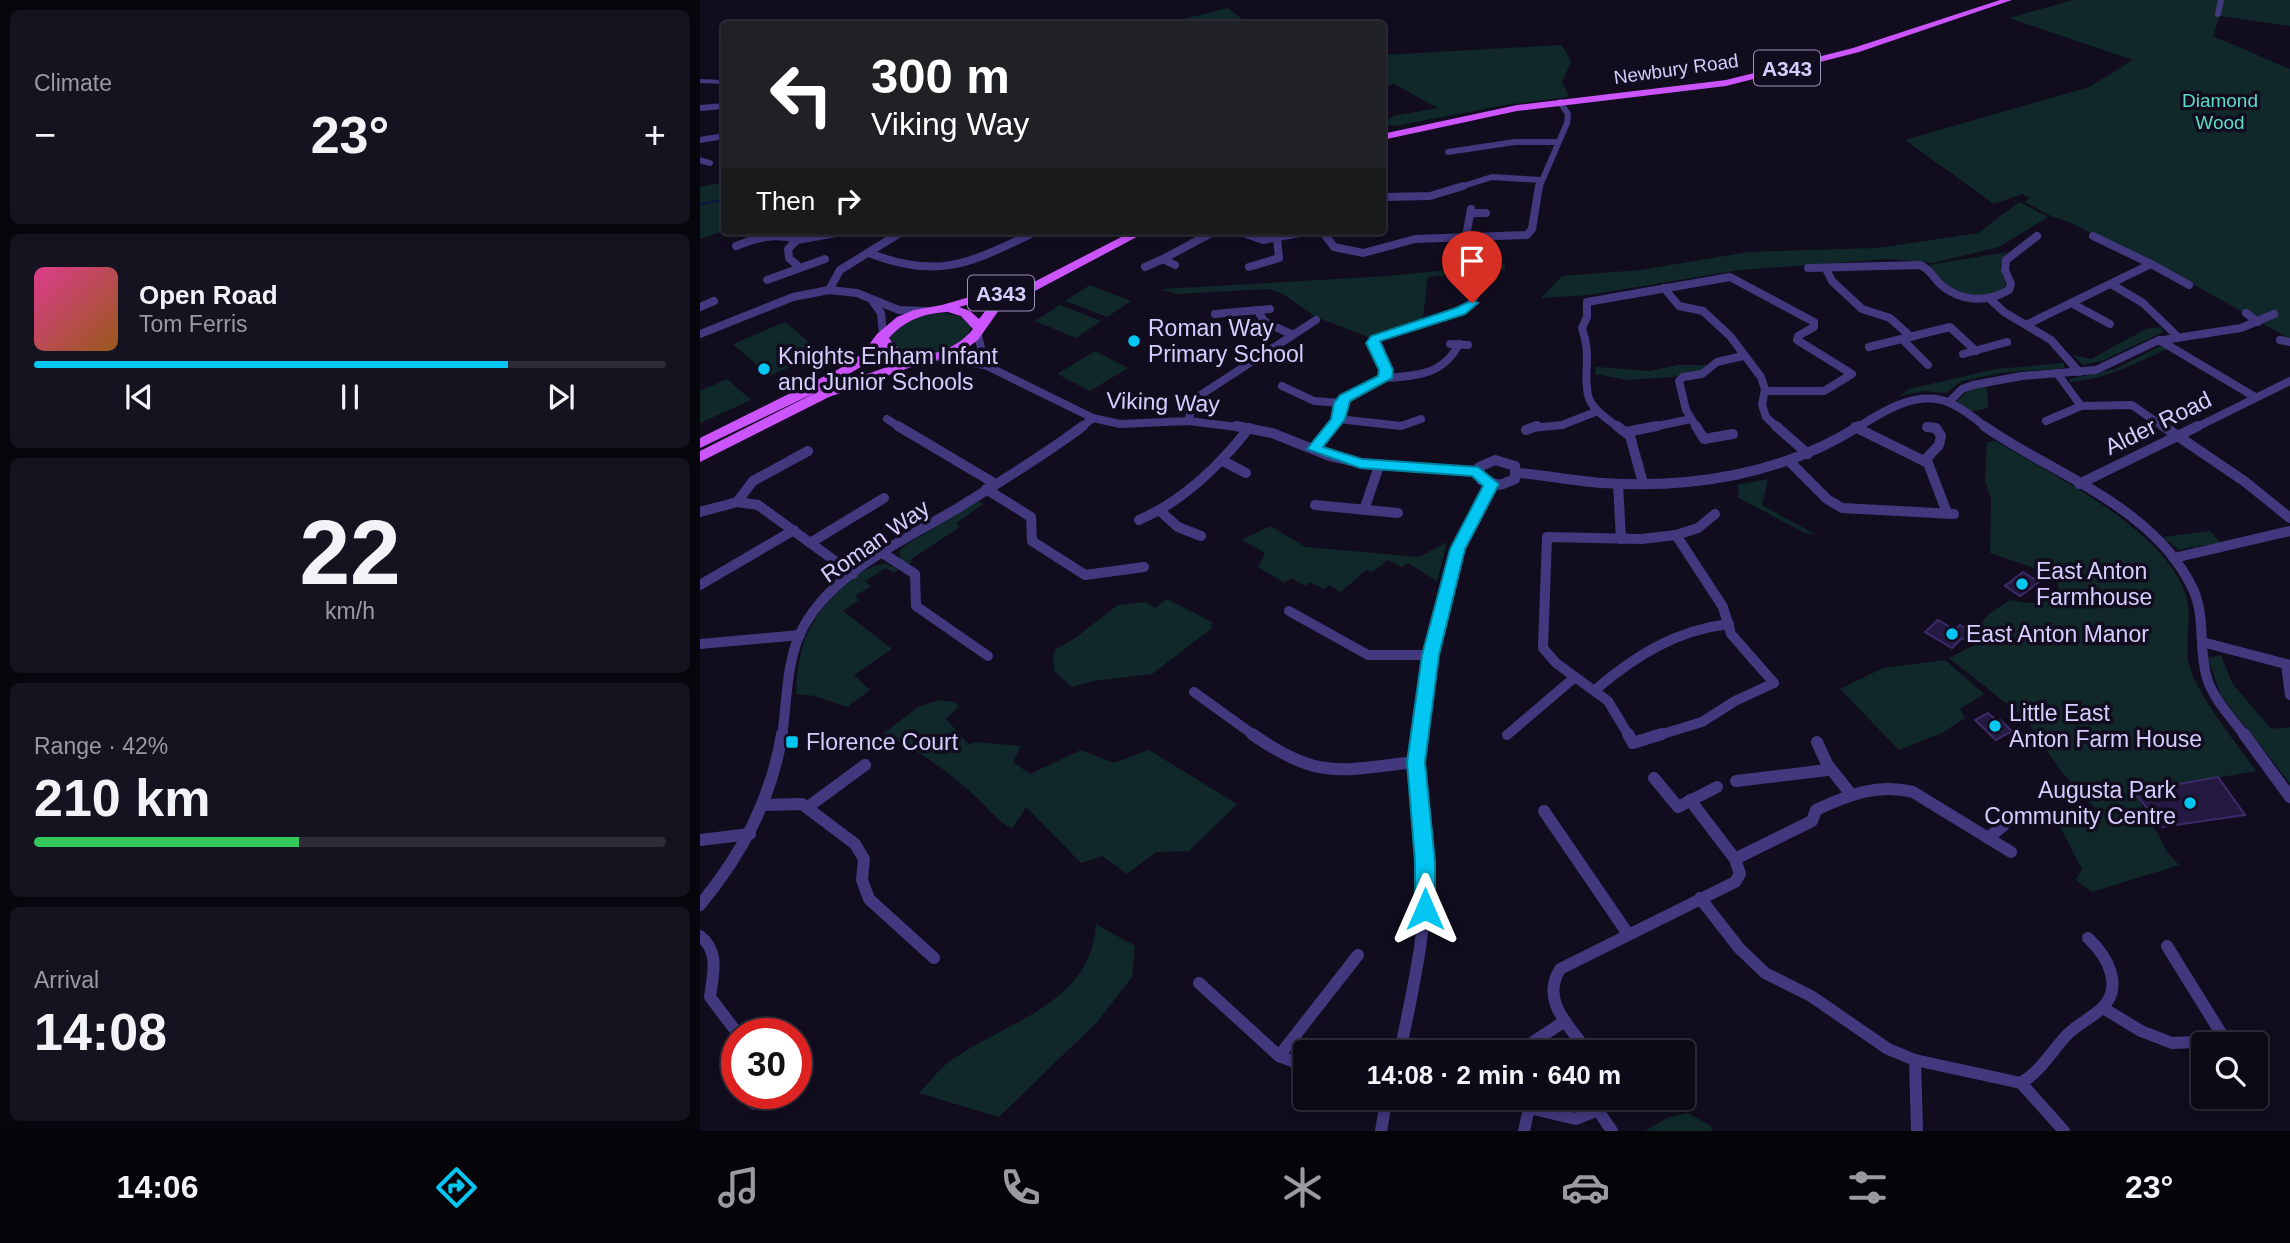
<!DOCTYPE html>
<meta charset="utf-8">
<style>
:root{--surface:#0d0a17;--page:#161320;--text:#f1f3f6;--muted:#9a9aa1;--line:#2d2b36;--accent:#03c6f2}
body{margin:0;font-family:Helvetica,sans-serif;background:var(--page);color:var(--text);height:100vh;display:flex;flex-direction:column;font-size:26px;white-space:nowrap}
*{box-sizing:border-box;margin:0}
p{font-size:23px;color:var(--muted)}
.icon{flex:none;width:38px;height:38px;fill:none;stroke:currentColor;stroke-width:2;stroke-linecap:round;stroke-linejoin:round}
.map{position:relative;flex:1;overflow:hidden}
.panel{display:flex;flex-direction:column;gap:10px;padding:10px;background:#07060d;width:700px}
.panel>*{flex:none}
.banner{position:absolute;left:21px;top:21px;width:665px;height:214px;border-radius:7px;box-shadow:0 4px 10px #0003,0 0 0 2px var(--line);background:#202124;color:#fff;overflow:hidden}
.fabs{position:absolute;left:1491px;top:1032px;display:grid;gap:14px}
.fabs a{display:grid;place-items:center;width:77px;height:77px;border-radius:7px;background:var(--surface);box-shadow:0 4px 10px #0003,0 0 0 2px var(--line);font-size:35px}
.speed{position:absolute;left:21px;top:1018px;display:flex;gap:14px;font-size:35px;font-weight:700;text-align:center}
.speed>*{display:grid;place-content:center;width:91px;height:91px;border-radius:50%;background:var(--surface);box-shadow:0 4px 10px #0003,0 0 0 2px var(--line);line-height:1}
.speed .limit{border:10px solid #d22;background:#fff;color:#111}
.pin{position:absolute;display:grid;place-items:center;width:60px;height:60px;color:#fff;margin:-72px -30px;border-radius:50% 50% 50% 0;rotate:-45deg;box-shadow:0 0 7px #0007}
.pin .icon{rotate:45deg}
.me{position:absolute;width:77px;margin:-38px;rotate:0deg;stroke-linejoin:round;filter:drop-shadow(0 0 5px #0008)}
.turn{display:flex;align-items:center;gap:24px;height:147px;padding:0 35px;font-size:32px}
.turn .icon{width:91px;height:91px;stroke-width:2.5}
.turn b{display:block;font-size:49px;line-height:60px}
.then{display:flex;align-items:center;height:66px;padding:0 35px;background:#0003;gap:14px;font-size:26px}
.big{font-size:52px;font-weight:600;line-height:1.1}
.panel .tile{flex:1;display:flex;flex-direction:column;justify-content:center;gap:10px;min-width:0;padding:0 24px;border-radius:10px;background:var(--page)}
.panel .dial{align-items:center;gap:0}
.dial b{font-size:91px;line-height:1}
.song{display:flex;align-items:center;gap:21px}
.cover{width:84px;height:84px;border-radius:10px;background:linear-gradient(135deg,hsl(330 70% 55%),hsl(30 70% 35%))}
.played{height:7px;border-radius:4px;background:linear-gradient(90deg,var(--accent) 75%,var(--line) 75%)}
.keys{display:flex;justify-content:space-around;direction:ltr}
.heat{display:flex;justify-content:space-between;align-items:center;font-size:38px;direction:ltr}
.charge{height:10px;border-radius:5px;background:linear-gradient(90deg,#34c759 42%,var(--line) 0)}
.trip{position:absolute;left:593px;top:1040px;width:402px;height:70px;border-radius:7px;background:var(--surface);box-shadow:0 4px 10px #0003,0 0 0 2px var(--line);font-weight:600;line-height:70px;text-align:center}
.tabs{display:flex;height:112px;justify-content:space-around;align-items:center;background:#050409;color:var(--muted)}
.tabs .icon{width:49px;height:49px}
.tabs .active{color:var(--accent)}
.tabs b{font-size:32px;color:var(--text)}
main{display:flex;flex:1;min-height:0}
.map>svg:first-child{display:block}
</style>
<main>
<section class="panel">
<div class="tile"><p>Climate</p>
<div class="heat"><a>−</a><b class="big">23°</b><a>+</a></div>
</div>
<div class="tile">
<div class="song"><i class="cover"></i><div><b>Open Road</b><p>Tom Ferris</p></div></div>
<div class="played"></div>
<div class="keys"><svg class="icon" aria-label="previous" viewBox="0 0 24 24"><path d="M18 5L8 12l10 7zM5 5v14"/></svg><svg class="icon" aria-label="pause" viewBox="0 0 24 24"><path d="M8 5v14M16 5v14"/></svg><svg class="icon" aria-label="next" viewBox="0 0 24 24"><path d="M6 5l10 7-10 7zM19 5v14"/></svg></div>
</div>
<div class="tile dial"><b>22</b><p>km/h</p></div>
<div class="tile"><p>Range · 42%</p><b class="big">210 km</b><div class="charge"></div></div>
<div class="tile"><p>Arrival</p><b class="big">14:08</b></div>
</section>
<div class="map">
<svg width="1590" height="1131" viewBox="0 0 1590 1131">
<rect width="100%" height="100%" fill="#110d1f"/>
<g fill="#102829">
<path d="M1373 0H1590V26L1520 16 1513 36 1590 69V339L1484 279 1371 223 1351 216 1325 202 1330 198 1322 194 1294 204 1205 140 1389 87 1433 60 1309 18Z"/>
<path d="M528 8 548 24H463Z"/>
<path d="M862 45 871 62 862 82 869 97 805 105 695 126 683 124 693 116 738 108 694 84 683 87V55Z"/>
<path d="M24 182V231L0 239V187Z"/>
<path d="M1319 202 1348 217 1299 247 1233 263 1190 259 1040 270 888 295 841 298 862 276 941 270 1049 252 1178 248 1278 233Z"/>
<path d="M1307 252 1300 266 1306 286C1290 302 1252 298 1237 280 1233 276 1233 269 1229 265Z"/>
<path d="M805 264V270L728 277 723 318 668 337 616 317 583 294 569 289 476 294 461 289 688 276Z"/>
<path d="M390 285 431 301 407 317 365 301Z"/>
<path d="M360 305 401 321 376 338 335 321Z"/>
<path d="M239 312 263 317 271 326C267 348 227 361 207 355 201 353 194 345 189 341 194 322 221 315 239 312Z"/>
<path d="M85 322 122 353 69 376 33 344Z"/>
<path d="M1461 327 1463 332 1404 360 1383 365 1373 355 1391 359 1446 329Z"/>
<path d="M1460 346 1467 349C1434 364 1407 379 1370 382L1369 379 1415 369Z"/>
<path d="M395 351 428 368 390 391 357 374Z"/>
<path d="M1364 363V368L1300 373 1262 381 1246 393 1224 391 1200 396 1209 389 1296 369Z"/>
<path d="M978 365H1008L1000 372 973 377 927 380 895 374 896 367 949 371Z"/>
<path d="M27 379 51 400 0 423V391Z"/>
<path d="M1287 386 1288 408 1270 412 1257 401 1269 389Z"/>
<path d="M1295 441C1351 474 1460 527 1484 590 1495 618 1482 642 1490 668 1497 694 1539 747 1556 771L1435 792 1468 853 1479 865 1392 892 1376 880 1382 869 1359 825 1396 809 1360 770 1326 719 1249 658 1290 637 1278 627 1289 614 1310 600C1330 604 1344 606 1359 591L1357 576 1290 553 1291 499 1285 481 1287 442Z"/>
<path d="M1068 479 1062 505 1116 535 1103 532 1037 497 1039 492 1037 485Z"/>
<path d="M278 500 283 504 256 523 260 527 210 560 212 562 207 565 200 560V550L207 544Z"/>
<path d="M570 526 606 547 719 557 747 542 737 581 708 563 702 567 688 560 672 572 666 570 641 592 629 585 624 589 610 582 605 586 591 578 585 583 558 567 565 553 542 540Z"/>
<path d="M1510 531 1519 541 1518 544 1497 546 1496 549 1492 547 1480 550 1462 537Z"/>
<path d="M186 564 199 569 194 573 186 568 165 581 171 586 155 596 159 600 143 611 192 649 154 675 170 690 147 707 115 696 96 694C97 678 98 661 103 645 114 613 150 566 186 564Z"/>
<path d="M467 599 512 622 511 629 452 674 393 681 372 687 354 671 353 654 356 649 375 638 418 605 446 602 455 608Z"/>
<path d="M1521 655 1532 683 1571 729 1590 727V783L1521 696 1508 658Z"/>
<path d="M1245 660 1284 694 1260 709 1265 718 1242 733 1199 750 1140 689 1183 668Z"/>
<path d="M239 700 254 702 259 706 246 719 269 745 275 742 321 746 313 762 330 774 381 750 414 763 449 750 537 804 489 851 456 852 427 874 402 856 381 863 326 807 312 829C296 820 288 808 275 796 248 771 217 749 183 734L218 707Z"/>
<path d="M396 924 435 946 432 977 397 1022 299 1117 219 1093C228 1084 236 1073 245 1065 300 1022 391 1008 396 924Z"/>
<path d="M988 1113 1011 1126 1012 1131H945L969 1117Z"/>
</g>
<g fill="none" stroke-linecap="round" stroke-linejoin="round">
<path stroke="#0a173b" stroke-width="2.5" d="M0 204 24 200"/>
</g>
<g fill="#241940" stroke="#3e2b6b" stroke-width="2">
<path d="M1323 572 1339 582 1320 596 1305 586Z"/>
<path d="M1238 620 1255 630 1260 625 1279 636 1271 644 1262 638 1252 648 1225 632Z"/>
<path d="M1288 713 1297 721 1300 720 1312 731 1296 740 1275 720Z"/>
<path d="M1518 777 1545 815 1462 827 1434 792Z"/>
</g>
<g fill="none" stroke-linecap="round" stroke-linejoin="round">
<g stroke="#41387e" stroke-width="6">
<path d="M1518 14 1521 0"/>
<path d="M0 108 24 106"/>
<path d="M0 140 24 136"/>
<path d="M748 152 815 142H857"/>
<path d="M0 160 10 163"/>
<path d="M757 188 792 177 840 180"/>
<path d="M839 188 867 123 868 114 860 102"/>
</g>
<g stroke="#41387e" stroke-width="8">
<path d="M682 197 730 196 763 186"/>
<path d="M770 213H786"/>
<path d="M538 231 563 240 610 231"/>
<path d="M622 231 634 247 663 253 715 239 827 235 832 229 839 186"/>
<path d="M766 236 771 209"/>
<path d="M97 240 147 231"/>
<path d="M36 246C56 238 76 232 97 240L88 249 89 258 98 266"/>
<path d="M169 253C240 281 272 262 337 231"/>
<path d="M1451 264 1489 285"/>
<path d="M475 265 463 259 515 231"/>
<path d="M445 267 463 259"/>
<path d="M549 267 579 258 577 238"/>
<path d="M1108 268 1220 265C1230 269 1233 277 1240 284 1260 302 1286 303 1309 290L1311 284 1305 270 1306 260 1337 236"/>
<path d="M1126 269 1132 281 1162 309 1190 318 1211 337"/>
<path d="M67 280 125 259"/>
<path d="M1411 284 1443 303 1477 336"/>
<path d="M964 288 979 306 1003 311 1030 336 1061 377 1065 389 1062 405 1066 417 1078 428"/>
<path d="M129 290 140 270 203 231"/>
<path d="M1289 298 1304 312 1351 340 1379 372"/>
<path d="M173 302 181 313 183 335"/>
<path d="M1371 303 1410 324"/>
<path d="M0 307 14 301"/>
<path d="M557 310 565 322 593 335"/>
<path d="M1546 313 1558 322"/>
<path d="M515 314 570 309"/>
<path d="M1326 325 1451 264 1393 236"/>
<path d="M277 331 285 365"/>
<path d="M0 334 93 297 129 290 157 293 199 310 226 311"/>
<path d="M1202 339 1228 365"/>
<path d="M1459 340 1555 397"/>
<path d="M1580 340 1590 342"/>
<path d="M750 344 768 345"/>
<path d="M1169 347 1250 327 1276 351"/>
<path d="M1263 354 1307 342"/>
<path d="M236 357 285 365 393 418 420 424 489 421 545 428"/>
<path d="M685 378C717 376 743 375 759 344"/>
<path d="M582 386 614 401 641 403"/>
<path d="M1249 402 1262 389 1273 385 1322 376 1396 370 1457 341 1541 328 1574 314"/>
<path d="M1381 406 1432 405 1465 428"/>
<path d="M187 419 201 428"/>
<path d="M638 419 701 426 721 419"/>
<path d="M489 421 491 404 496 398 616 320"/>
<path d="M1346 421 1381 406 1357 373"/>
<path d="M1227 427 1232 428"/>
<path d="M380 428 393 418"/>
<path d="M631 428 638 419 645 398 685 378 686 370 673 343 675 339 761 311 772 303 777 290"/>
<path d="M832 428 862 425 898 411"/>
<path d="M919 428C909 420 891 409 888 395 883 371 892 357 882 328L887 317V302L1030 277 1114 322V327L1098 336 1097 340 1152 374 1124 391H1065"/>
<path d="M948 428 991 419"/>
<path d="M997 428 986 410 979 381 983 377 1002 374 1017 362 1043 356"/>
<path d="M1157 428C1183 411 1218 389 1250 403 1263 408 1275 419 1287 428"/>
<path d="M1495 428 1590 381"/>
</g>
<g stroke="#41387e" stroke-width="10">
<path d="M198 426 294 483"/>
<path d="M536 426 572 433 630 456 661 463 778 472"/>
<path d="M917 426 930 436 943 483"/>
<path d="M996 426 1004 439 1033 434"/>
<path d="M1076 426 1108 454"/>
<path d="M1284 426C1354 475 1454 506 1493 589 1506 617 1498 649 1507 678 1513 699 1532 718 1545 736"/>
<path d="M1463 426 1544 481 1590 518"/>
<path d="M1155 427 1228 463 1247 513"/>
<path d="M826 430 837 426"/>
<path d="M926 432 957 426"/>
<path d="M614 448 632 426"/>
<path d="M795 460 815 466V479L800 485 781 480 779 467Z"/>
<path d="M523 461 546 473"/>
<path d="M1089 461 1127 499 1142 508 1254 514"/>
<path d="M1224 461 1239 445 1241 436 1236 428 1227 427"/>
<path d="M817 473C845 475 874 481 902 483 991 489 1084 474 1159 426"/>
<path d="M918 484 921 539"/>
<path d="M1379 484 1498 426"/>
<path d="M286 489 331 517 332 541 385 575 444 567"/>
<path d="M37 502 53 481 108 451"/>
<path d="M615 505 698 513"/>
<path d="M664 510 679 466"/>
<path d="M460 511 478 527 501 536"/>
<path d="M0 512 37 502 58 505 153 574"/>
<path d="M439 520C483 501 520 465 549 428"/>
<path d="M976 535 998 528 1015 514"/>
<path d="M110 543 184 498"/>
<path d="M184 554 215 574 216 606 288 656"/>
<path d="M1474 558 1590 531"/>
<path d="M0 585 94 530"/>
<path d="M589 611 668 655H731"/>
<path d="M1502 642 1590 665"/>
<path d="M0 644 100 635"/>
<path d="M1586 664 1590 695"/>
<path d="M895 690C935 656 976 630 1029 624"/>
<path d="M494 692 555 736"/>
<path d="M807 735 875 677"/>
<path d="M82 736C87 703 86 667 99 636 126 574 203 541 258 508 300 482 343 456 383 426"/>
<path d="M720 736 731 655 757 549 791 484"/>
<path d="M929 736 908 701 856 663 843 648 847 537 941 539 976 535 1023 607 1031 634 1074 683 1035 701 1002 722 956 736"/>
</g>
<g stroke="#41387e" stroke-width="12">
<path d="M552 734C619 781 639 770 716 762"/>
<path d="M928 734 933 743 962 734"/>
<path d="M1544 734 1590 797"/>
<path d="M1117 742 1127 764 1150 793"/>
<path d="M954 778 978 807 1017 787"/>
<path d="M1036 781 1127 770"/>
<path d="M990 800 1035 859"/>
<path d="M64 805 102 804 155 844 164 859 162 880 169 899 234 958"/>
<path d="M108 807 165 765"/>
<path d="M844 811 928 934"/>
<path d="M1288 838 1303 826"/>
<path d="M0 840 50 834"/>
<path d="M1000 898 1039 948 1065 973 1111 996 1188 1049 1215 1060 1321 1083"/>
<path d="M0 905C42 854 71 800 82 734"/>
<path d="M0 936C20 951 13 975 10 997L38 1034"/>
<path d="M1467 946 1524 1038"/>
<path d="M499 983 579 1056 606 1066"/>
<path d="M1403 1008 1441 1031 1472 1043 1543 1040"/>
<path d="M1495 1044 1503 1063"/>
<path d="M700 1052C713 988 728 927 725 862 723 819 714 777 720 734"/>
<path d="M818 1052 865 1021"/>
<path d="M888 1052C870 1026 840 1002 860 969L1035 882 1040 874 1035 859 1112 821 1116 810C1148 795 1178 783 1213 792L1311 852"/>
<path d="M579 1056 658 955"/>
<path d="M1215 1060 1217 1131"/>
<path d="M1321 1083C1340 1072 1351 1052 1366 1036 1376 1025 1390 1019 1401 1009 1425 987 1407 956 1388 938"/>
<path d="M1321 1083 1364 1131"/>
<path d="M889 1097 912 1131"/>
<path d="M808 1102 809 1097"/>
<path d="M54 1104 57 1094"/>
<path d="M681 1131 687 1097"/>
<path d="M824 1131 829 1108 876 1119 896 1111"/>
</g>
<path fill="#41387e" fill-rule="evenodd" d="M0 79 24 80V84L0 83Z"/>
<g fill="#cc54fd" fill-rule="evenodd">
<path d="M1300 0H1312L1159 52 1026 86 817 111 682 140V134L817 105 1026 80 1153 48Z"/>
<path d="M433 231H448L299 310 278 340 257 355 222 363 129 397 0 462V451L119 391 204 361 186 354 182 347 164 365 127 387 0 448V438L137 370 162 354 177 334 197 317 214 310 242 305 311 285 315 286V292L259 307 270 311 279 319 291 304ZM248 312 261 316 273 329C254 353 208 368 189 338 205 320 224 313 248 312Z"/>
</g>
</g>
<path fill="#03c6f2" stroke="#02819d" stroke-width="2" d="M772 300 778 303 765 314 680 341 693 370 692 378 650 401 645 419 623 447 662 459 778 467 799 484 765 549 739 655 725 762 735 862V909L732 915 725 918 718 915 715 909V862L707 762 722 655 750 549 783 486 772 476 660 468 607 449 631 419 634 403 640 395 678 376 679 370 666 343 671 336 756 308Z"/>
<g fill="#03c6f2" stroke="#110d1f" stroke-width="2.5">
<circle cx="434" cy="341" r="7"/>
<circle cx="64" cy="369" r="7"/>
<circle cx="1322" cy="584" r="7"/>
<circle cx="1252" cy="634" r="7"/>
<circle cx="1295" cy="726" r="7"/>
<rect x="85" y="735" width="14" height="14" rx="3.5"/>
<circle cx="1490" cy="803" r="7"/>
</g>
<g text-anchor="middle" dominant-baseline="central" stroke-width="7" stroke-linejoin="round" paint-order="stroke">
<g font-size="19" fill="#d6ccfe" stroke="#110d1f">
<text transform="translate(976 69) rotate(-8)">Newbury Road</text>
</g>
<g font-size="19" fill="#59ddc7" stroke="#110d1f">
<text x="1520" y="100">Diamond<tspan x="1520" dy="22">Wood</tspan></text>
</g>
<g fill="#110d1f" stroke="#9b93bb" stroke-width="2">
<rect x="1054" y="50.5" width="66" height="35" rx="5"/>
<rect x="268" y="275.5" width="66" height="35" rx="5"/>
</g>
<g font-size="21" font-weight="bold" fill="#d6ccfe">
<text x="1087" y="68">A343</text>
<text x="301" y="293">A343</text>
</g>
<g font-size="23" fill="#d6ccfe" stroke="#110d1f" text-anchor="start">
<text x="448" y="328">Roman Way<tspan x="448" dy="26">Primary School</tspan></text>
<text x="78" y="356">Knights Enham Infant<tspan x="78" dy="26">and Junior Schools</tspan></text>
<text x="1336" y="571">East Anton<tspan x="1336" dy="26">Farmhouse</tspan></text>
<text x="1266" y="634">East Anton Manor</text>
<text x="1309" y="713">Little East<tspan x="1309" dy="26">Anton Farm House</tspan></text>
<text x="106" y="742">Florence Court</text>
<text x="1476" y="790" text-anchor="end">Augusta Park<tspan x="1476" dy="26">Community Centre</tspan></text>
</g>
<g font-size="23" fill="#d6ccfe" stroke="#110d1f">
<text transform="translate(463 402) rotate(2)">Viking Way</text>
<text transform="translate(1458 423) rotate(-26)">Alder Road</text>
<text transform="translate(175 541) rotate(-35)">Roman Way</text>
</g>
</g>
</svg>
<div class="fabs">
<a><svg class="icon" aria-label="search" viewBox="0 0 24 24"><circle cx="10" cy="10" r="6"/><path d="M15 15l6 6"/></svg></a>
</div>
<div class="speed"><div class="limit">30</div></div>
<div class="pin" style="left:772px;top:303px;background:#d93025"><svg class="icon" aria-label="arrive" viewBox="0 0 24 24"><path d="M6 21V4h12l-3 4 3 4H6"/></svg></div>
<svg class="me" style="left:725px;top:909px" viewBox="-20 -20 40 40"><path d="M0-17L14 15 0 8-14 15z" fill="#03c6f2" stroke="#fff" stroke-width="4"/></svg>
<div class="trip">14:08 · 2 min · 640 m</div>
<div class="banner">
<div class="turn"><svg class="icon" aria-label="left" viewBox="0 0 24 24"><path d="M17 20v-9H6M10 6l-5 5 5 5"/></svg><div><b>300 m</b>Viking Way</div></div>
<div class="then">Then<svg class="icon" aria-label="right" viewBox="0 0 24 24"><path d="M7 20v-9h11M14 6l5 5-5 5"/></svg></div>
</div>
</div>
</main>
<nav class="tabs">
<b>14:06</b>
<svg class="icon active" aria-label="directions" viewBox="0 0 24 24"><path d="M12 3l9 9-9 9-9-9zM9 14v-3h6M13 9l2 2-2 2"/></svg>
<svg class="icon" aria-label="music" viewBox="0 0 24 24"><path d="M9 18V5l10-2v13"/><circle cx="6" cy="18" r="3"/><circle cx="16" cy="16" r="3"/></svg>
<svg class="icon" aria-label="phone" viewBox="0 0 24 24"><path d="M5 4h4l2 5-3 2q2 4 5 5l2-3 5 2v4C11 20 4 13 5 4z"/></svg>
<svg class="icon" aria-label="climate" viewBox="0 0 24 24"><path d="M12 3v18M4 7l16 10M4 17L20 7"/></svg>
<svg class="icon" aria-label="car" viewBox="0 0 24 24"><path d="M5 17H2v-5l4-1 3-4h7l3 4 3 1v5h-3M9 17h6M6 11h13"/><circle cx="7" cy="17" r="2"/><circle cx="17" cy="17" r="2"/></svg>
<svg class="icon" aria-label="filters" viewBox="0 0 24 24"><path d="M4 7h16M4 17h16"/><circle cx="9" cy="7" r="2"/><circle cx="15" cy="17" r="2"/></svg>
<b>23°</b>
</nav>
